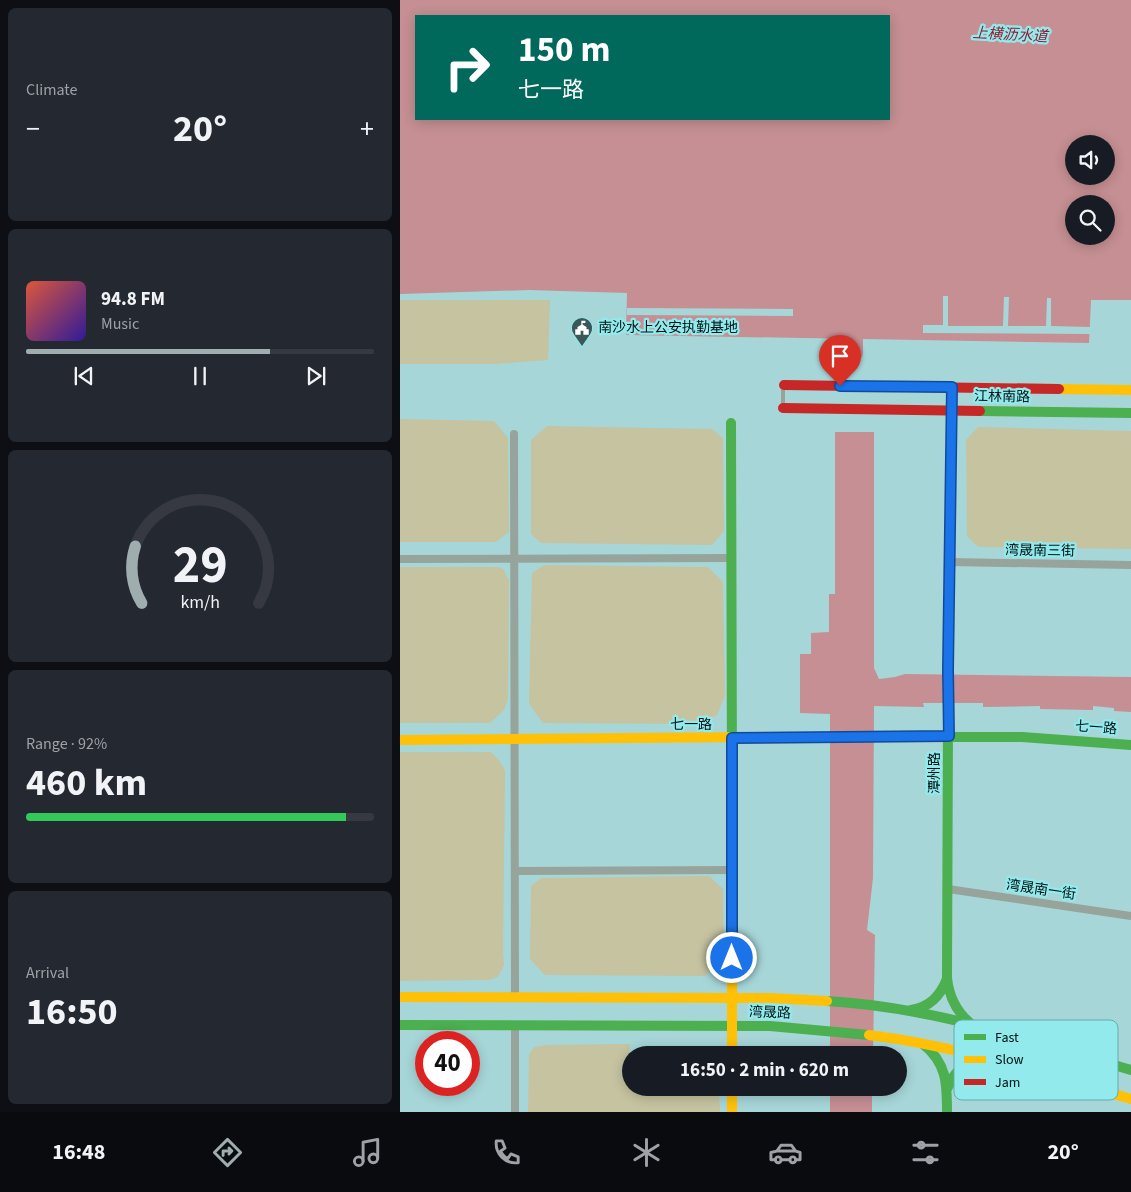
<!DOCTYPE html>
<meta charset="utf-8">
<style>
:root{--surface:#171b24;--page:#242831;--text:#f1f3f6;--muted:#9ea1a6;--line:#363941;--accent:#9fadaf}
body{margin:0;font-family:"Source Sans 3","Noto Sans SC",sans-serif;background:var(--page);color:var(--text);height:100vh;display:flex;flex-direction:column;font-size:19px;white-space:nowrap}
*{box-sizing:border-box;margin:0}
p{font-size:16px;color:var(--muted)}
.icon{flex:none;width:28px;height:28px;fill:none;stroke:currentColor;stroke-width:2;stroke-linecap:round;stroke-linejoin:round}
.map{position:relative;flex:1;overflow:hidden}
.side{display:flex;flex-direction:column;gap:8px;padding:8px;background:#0d0f14;width:400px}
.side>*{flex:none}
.hud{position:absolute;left:15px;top:15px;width:475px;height:105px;border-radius:0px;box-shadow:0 2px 12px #0003;background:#00695c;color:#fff;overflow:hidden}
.buttons{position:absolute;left:665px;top:135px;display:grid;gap:10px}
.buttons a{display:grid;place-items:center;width:50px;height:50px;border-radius:50%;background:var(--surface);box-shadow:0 2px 12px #0003;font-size:25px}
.speed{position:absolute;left:15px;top:1031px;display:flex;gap:10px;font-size:25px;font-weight:700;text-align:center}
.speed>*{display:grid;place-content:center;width:65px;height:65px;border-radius:50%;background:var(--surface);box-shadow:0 2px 12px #0003;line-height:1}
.speed .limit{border:8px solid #d22;background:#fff;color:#111}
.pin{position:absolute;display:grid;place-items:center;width:42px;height:42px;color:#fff;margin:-51px -21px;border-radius:50% 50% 50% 0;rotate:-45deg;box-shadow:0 0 5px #0007}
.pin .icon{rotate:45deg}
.me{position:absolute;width:55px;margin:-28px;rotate:0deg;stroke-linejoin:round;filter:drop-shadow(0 0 4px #0008)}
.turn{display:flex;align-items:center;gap:18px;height:105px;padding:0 20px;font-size:22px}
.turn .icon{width:65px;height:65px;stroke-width:2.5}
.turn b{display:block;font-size:35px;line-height:42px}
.big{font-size:38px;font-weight:700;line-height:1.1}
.side .tile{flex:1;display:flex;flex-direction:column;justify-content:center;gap:8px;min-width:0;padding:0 18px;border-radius:8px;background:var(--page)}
.side .dial{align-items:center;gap:0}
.dial svg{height:130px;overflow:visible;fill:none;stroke:var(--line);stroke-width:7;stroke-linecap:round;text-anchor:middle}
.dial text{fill:var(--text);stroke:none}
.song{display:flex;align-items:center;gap:15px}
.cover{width:60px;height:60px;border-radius:8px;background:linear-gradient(135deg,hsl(10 70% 55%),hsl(250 70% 35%))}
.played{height:5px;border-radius:2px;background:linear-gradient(90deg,var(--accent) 70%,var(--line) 70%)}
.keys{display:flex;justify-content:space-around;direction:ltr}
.heat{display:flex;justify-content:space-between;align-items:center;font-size:28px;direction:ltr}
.charge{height:8px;border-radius:4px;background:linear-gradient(90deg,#34c759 92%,var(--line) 0)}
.trip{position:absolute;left:222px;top:1046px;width:285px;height:50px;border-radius:25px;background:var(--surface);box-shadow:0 2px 12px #0003;font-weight:700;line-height:50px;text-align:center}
.dock{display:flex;height:80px;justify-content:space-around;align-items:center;background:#090b0e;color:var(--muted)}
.dock .icon{width:35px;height:35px}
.dock .current{color:var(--accent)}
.dock b{font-size:22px;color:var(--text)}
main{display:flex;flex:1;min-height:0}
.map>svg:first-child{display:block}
</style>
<main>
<section class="side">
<div class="tile"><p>Climate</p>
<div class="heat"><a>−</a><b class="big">20°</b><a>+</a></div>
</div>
<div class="tile">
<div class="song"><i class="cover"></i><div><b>94.8 FM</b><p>Music</p></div></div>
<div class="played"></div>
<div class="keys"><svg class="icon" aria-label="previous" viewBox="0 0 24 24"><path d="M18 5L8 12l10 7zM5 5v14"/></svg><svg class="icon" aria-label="pause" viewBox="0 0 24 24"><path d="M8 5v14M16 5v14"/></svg><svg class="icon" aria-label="next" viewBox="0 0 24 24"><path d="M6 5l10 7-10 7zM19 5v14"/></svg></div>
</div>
<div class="tile dial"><svg viewBox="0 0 100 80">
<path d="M14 69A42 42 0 1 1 86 69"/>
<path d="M14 69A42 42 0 0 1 10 34" stroke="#9fadaf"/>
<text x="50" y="56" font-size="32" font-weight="700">29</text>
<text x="50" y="72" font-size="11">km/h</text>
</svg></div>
<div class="tile"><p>Range · 92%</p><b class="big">460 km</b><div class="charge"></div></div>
<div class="tile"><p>Arrival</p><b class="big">16:50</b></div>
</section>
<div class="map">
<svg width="731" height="1112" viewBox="0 0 731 1112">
<rect width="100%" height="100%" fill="#a7d6d8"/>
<g fill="#c5c3a0">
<path d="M0 300H150L148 360 95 364H0Z"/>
<path d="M0 419 94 421 108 438 109 532 96 542H0Z"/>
<path d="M147 426 312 429 323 438 324 531 312 545 141 543 131 534V440Z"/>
<path d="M578 427 731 431V549L578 547 567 536 566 440Z"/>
<path d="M144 565 308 567 323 582 325 696 317 715 299 724 143 723 129 704 132 573Z"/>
<path d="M0 567H99L104 570 109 581 108 699 104 710 90 723H0Z"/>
<path d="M0 752H91L99 760 105 771 103 952 104 965 98 977 89 980 0 981Z"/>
<path d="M309 876 323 889 324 955 305 976 145 975 130 959 131 886 141 878Z"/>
<path d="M230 1044 229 1055H244H231V1088H319L320 1112H128L129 1055 134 1047 147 1045Z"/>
</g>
<g fill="#c58f93" fill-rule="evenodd">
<path d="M0 0H731V300H691L689 343 226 335 227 293 129 290 0 294ZM16 16H489V119H16ZM674 144H706V176H674ZM674 204H706V236H674Z"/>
<path d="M435 432H474V668L479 679 495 677 505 674 731 677V712L714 711V708L693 706V710L640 709V706L583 707V703H523L524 707 474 706 473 878 467 930 475 935 473 1055H430V714L400 713V654H411V633L429 632V594H435Z"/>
<rect x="430" y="1088" width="42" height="24"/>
</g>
<g fill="#a7d6d8">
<path d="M543 296H548V326H603L604 297H609L608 326H646L647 298H651V326L690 327V334L523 333V325H543Z"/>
<path d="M227 308 393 309V316L227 315Z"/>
</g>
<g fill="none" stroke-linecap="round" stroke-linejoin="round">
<path stroke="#c58f93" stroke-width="18" d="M454 353V316"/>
<path stroke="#96a49b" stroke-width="4" d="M383 408V387"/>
<g stroke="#96a49b" stroke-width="8">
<path d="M114 434 115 997"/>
<path d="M0 559 331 558"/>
<path d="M549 562 731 565"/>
<path d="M115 871 332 870"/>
<path d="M548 889 731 916"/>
<path d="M115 1026V1112"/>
</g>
<g stroke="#4caf50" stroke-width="10">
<path d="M580 411 731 413"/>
<path d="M331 423 332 784"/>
<path d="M548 719 547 978C549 996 555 1010 569 1022"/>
<path d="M350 737H622L731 745"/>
<path d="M427 1001C532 1007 631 1040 731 1070"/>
<path d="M511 1010C530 1007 540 996 547 979"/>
<path d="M0 1025 370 1026 469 1035"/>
<path d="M523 1044C547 1063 547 1084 547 1112"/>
<path d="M548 1087C555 1070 566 1061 584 1057"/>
</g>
<g stroke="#ffc107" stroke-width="10">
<path d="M659 389 731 390"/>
<path d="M548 719 552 387"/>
<path d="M0 740 350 737"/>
<path d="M332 784V1055"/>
<path d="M0 997 370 998 427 1001"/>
<path d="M469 1035C559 1046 644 1074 731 1099"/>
<path d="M332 1088V1112"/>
</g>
<g stroke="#c62828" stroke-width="10">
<path d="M384 385 659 389"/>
<path d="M383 408 580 411"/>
</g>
</g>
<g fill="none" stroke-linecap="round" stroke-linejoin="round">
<g stroke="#114b97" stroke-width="12">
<path id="route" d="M332 958V738L549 736 548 670 552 387 440 386"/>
</g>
<use href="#route" stroke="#1a73e8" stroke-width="9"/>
</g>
<defs>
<g id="civic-pin" transform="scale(1.125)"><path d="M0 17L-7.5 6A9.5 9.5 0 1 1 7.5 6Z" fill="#3a5859" stroke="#92eaed"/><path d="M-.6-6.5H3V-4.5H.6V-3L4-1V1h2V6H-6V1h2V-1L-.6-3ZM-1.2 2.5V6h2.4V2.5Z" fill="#fff"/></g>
</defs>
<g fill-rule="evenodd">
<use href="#civic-pin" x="182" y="328"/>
</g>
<g text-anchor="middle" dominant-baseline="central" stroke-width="4.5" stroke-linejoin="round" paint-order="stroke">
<g font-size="14" fill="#001415" stroke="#92eaed" text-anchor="start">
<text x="198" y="328">南沙水上公安执勤基地</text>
</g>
<g font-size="14" fill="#001415" stroke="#92eaed">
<text transform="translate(602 397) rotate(1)">江林南路</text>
<text transform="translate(640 551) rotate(1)">湾晟南三街</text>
<text x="291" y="725">七一路</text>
<text transform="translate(696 728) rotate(4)">七一路</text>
<text transform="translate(535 773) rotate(-90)">潭州路</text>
<text transform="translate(641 890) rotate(8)">湾晟南一街</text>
<text transform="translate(370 1013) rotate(2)">湾晟路</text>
</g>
<g font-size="15" font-style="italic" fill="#931c30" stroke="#92eaed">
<text transform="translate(610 35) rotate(3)">上横沥水道</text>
</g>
</g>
<rect x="554" y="1020" width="164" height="80" rx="8" fill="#92eaed" stroke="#66aaac" stroke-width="1"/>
<rect x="564" y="1034" width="22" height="6" fill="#4caf50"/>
<rect x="564" y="1056" width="22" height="7" fill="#ffc107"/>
<rect x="564" y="1079" width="22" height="6" fill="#c62828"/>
<g font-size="14" fill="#001415">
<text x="595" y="1042">Fast</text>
<text x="595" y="1064">Slow</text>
<text x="595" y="1087">Jam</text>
</g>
</svg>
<div class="buttons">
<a><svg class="icon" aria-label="sound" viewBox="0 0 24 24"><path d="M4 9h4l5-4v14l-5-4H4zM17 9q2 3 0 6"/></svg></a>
<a><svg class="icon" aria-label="search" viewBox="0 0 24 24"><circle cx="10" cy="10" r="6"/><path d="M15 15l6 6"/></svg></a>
</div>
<div class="speed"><div class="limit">40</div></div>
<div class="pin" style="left:440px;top:386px;background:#d93025"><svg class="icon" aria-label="arrive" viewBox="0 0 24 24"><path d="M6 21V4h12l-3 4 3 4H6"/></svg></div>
<svg class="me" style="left:332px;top:958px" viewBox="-20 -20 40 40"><circle r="17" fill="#1a73e8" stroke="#fff" stroke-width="3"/><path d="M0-11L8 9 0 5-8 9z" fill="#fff"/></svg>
<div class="trip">16:50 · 2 min · 620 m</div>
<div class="hud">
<div class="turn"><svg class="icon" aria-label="right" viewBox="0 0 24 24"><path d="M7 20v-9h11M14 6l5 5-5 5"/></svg><div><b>150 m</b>七一路</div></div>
</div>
</div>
</main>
<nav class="dock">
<b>16:48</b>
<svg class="icon current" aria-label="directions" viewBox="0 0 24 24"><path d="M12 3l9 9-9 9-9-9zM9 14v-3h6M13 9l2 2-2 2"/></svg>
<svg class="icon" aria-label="music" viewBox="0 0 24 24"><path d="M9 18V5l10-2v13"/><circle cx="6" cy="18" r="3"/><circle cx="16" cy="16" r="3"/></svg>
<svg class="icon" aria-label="phone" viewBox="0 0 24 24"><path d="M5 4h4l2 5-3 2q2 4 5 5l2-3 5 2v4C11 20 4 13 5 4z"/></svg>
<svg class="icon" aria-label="climate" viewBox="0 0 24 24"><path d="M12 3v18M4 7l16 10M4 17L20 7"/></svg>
<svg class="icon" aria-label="car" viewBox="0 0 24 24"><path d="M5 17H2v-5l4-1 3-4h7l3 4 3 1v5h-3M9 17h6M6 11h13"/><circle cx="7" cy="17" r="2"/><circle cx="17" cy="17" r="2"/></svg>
<svg class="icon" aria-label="filters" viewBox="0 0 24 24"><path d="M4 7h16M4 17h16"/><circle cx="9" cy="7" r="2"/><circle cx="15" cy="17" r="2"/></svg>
<b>20°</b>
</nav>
